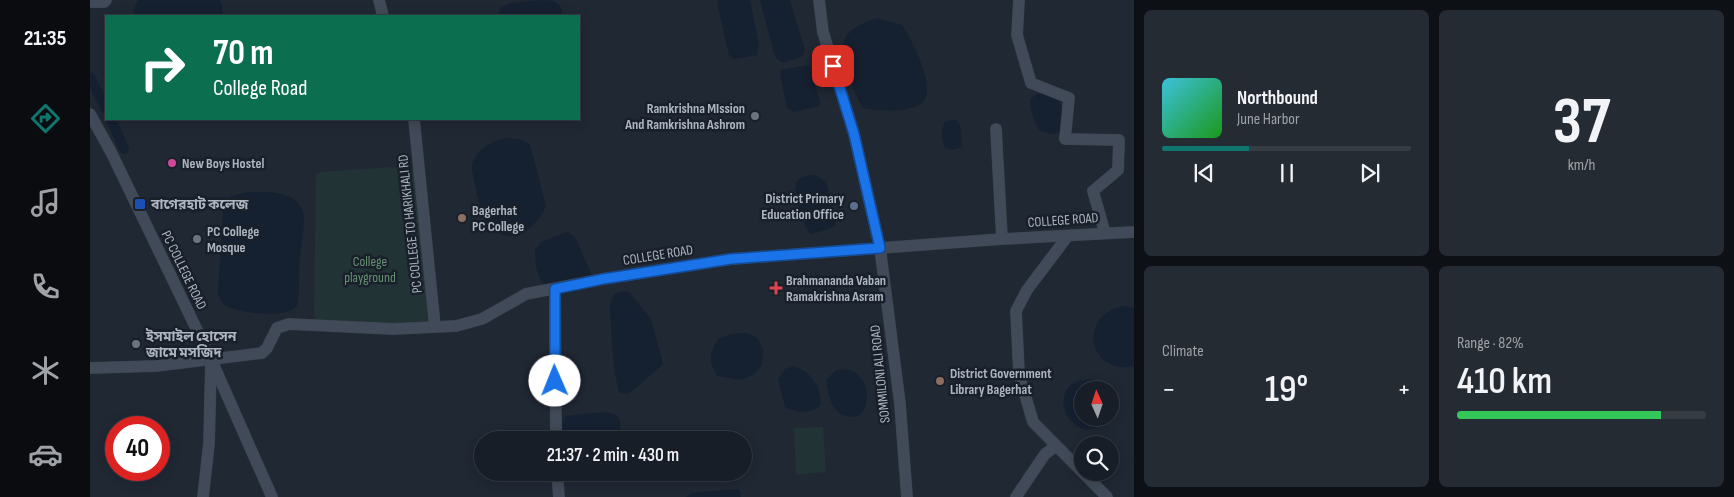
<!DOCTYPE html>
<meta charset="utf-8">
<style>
:root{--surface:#181e27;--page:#252b33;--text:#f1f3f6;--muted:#9fa2a7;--line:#363c44;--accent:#0f766e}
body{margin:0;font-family:"Sofia Sans Condensed","Noto Sans Bengali",sans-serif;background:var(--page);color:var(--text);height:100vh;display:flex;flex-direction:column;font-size:19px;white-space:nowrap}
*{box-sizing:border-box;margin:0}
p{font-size:16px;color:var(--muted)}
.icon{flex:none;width:28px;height:28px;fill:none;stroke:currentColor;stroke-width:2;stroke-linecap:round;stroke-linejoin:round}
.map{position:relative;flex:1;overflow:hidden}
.side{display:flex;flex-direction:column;gap:10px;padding:10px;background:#0d1015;width:600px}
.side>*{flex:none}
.banner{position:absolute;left:15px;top:15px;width:475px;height:105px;border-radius:0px;box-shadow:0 2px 12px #0003,0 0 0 1px var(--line);background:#0b6e4f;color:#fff;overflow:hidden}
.needle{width:32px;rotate:357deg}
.buttons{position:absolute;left:984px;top:381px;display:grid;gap:10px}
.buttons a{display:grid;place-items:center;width:45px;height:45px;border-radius:50%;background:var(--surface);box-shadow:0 2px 12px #0003,0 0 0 1px var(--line);font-size:25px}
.speed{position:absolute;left:15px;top:416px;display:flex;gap:10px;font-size:25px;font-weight:700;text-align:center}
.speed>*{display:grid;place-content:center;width:65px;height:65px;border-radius:50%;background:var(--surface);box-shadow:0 2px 12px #0003,0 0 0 1px var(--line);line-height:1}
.speed .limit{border:8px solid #d22;background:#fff;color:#111}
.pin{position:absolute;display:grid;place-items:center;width:42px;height:42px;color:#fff;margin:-21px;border-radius:10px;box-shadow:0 2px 8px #0006}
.me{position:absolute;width:55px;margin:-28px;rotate:359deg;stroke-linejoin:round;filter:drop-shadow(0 0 4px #0008)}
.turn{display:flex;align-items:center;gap:18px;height:105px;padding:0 25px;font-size:22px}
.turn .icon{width:65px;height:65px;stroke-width:2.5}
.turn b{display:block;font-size:35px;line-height:42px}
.big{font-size:38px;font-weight:600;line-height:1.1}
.side .tile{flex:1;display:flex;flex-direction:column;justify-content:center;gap:8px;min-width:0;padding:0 18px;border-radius:8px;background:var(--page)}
.side .dial{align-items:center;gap:0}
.dial b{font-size:65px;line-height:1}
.song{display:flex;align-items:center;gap:15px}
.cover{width:60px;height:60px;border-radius:8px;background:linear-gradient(135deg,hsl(190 70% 55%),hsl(120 70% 35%))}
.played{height:5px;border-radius:2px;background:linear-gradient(90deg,var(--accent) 35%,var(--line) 35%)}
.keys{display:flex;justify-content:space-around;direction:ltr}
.heat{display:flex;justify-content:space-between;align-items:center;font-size:28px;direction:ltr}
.charge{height:8px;border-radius:4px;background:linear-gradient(90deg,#34c759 82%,var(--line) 0)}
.side .tiles{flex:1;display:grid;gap:10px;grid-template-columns:repeat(2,1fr)}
.trip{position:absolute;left:384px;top:431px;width:278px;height:50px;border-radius:25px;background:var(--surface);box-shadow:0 2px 12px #0003,0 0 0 1px var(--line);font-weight:600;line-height:50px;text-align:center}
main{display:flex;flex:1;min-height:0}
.dock{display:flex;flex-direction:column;width:90px;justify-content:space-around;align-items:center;background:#0a0c10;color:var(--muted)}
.dock .icon{width:35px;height:35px}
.dock .on{color:var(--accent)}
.dock b{font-size:22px;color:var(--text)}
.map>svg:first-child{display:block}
</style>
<main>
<nav class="dock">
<b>21:35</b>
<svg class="icon on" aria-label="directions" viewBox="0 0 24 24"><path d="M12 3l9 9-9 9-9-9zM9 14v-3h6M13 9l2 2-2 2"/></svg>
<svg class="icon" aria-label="music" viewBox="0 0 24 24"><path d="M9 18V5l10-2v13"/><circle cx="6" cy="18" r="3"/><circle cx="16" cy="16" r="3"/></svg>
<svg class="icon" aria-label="phone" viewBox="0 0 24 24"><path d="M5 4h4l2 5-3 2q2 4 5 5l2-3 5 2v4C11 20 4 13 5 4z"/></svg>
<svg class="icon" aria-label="climate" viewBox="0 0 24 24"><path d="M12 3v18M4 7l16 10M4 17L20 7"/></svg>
<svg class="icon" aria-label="car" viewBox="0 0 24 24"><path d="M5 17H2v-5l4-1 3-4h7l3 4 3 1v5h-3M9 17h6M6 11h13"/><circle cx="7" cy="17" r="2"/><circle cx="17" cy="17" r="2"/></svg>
</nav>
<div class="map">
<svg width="1044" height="497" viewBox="0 0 1044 497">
<rect width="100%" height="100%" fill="#202834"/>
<g fill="#223336">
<path d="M301 167 318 168 326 170 336 284 337 307 339 319 336 325 229 322 225 318 224 311 226 174 230 172Z"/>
<path d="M733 427 736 472 706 475 704 428Z"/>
</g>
<g fill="#152031">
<path d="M48 0H129L132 4 133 16H45L43 9Z"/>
<path d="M451 0 464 1 471 7 473 16H408L410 8 421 3Z"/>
<path d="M629 0H660L669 46 667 55 645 59 639 56 627 3Z"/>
<path d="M670 0H700L715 50 713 56 693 63 685 57Z"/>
<path d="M787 18 812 25C821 38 846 87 834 101 822 114 788 111 773 108 764 92 746 56 755 38 761 27 776 22 787 18Z"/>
<path d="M717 65 720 67 730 102 729 106 704 112 697 108 690 74 691 70Z"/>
<path d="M946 94C964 92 976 103 972 122 972 125 972 130 969 132 964 136 955 132 950 131 944 121 940 112 940 100Z"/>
<path d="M861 120H866L870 125 872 147C866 150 861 150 855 148 851 138 851 131 855 122Z"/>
<path d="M417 138 429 139 440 144 456 206C450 220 433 240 416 236 409 234 401 226 395 223 392 213 381 173 382 165 385 150 402 140 417 138Z"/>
<path d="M725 175 736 181 746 221V225L744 227 723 234 719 233C713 224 701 190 707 181 711 176 719 175 725 175Z"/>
<path d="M159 192C176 191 204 191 212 209 217 218 211 245 210 256 209 273 210 290 207 306 204 308 200 311 197 312 183 316 150 313 137 306 132 304 130 299 128 294L133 212 141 196Z"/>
<path d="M478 232 485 237 502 275 501 279 456 286C445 278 446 263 445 250L451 242Z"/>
<path d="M532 291 539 292 561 319 573 364 544 390 537 394 529 392C523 370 522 348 521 325 521 317 519 308 521 301 522 294 526 293 532 291Z"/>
<path d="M1033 306 1044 308V366C1000 376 985 317 1033 306Z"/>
<path d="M657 333 668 338 673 350 672 365 663 375 652 380 627 376C618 359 619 355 628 339L641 334Z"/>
<path d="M704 366C721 372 733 388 730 406 717 414 708 413 695 407L688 379 695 369Z"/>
<path d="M746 370C753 370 760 368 766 373 779 382 781 406 769 416 743 421 739 399 736 380Z"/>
<path d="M1001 379 1009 382 1018 390H992V418H1018C987 458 945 381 1001 379Z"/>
<path d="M514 412 527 415 530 421 531 440H474L472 424 475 416Z"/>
<path d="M646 489 650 491 651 497H596L602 493Z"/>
</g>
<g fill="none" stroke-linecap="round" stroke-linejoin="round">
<g stroke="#152031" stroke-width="10">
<path d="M0 77 16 109"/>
<path d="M21 119 34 149"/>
</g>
<g stroke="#3d434f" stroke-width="12">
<g id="secondary">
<path d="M289 0 293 16"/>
<path d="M729 0 733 32 764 134 790 248 810 404 817 497"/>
<path d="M929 0 927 35 941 83 979 98 975 139 1029 140 1028 170 1003 191 1015 233"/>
<path d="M0 2H14L16 0"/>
<path d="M0 114 21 152 121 359 182 497"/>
<path d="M324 119 345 327"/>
<path d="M906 129 912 239"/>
<path d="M977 237 937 290 926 311 929 374 943 422 1017 497"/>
<path d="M465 289 466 440"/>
<path d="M0 368 66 366 172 353 177 348 187 328 199 324 303 329 366 326 392 319 436 294 513 279 641 259 912 239 1044 232"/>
<path d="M467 472 469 497"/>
<path d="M113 497 119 444 121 363"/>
<path d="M926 497 955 454 966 446"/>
</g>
</g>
<use href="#secondary" stroke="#414a58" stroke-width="11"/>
</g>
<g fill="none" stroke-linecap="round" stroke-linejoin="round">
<g stroke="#114b97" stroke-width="12">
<path id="route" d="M465 381V289L513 279 641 259 790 248 764 134 743 66"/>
</g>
<use href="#route" stroke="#1a73e8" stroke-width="9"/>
</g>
<g fill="#6b7280" stroke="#19202a" stroke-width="2">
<circle cx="665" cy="116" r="5"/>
<circle cx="107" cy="239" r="5"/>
<circle cx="46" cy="344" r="5"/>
</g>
<circle fill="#d1479c" stroke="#19202a" stroke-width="2" cx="82" cy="163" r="5"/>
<rect fill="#1a4fb4" stroke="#19202a" stroke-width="2" x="44" y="198" width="12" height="12" rx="2.5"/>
<circle fill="#5c6f8a" stroke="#19202a" stroke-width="2" cx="764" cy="206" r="5"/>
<g fill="#8d6e63" stroke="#19202a" stroke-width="2">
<circle cx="372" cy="218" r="5"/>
<circle cx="850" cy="381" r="5"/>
</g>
<path fill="#e0444e" stroke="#19202a" stroke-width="2" d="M683.5 280.5h5v5h5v5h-5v5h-5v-5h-5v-5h5z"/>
<g text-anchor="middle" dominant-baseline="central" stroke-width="5" stroke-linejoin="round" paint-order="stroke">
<g font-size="14" font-weight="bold" fill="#adb5c2" stroke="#19202a" text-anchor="start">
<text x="655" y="108" text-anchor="end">Ramkrishna MIssion<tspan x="655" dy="16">And Ramkrishna Ashrom</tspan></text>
<text x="92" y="163">New Boys Hostel</text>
<text x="754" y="198" text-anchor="end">District Primary<tspan x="754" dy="16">Education Office</tspan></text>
<text x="61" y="204">বাগেরহাট কলেজ</text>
<text x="382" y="210">Bagerhat<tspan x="382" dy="16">PC College</tspan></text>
<text x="117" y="231">PC College<tspan x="117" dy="16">Mosque</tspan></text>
<text x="696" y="280">Brahmananda Vaban<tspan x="696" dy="16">Ramakrishna Asram</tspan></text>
<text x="56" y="336">ইসমাইল হোসেন<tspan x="56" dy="16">জামে মসজিদ</tspan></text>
<text x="860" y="373">District Government<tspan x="860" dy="16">Library Bagerhat</tspan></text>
</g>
<g font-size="14" fill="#adb5c2" stroke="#19202a">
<text transform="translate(973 220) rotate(-4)">COLLEGE ROAD</text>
<text transform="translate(320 224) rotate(-96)">PC COLLEGE TO HARIKHALI RD</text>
<text transform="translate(568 255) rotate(-9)">COLLEGE ROAD</text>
<text transform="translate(94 270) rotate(64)">PC COLLEGE ROAD</text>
<text transform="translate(790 374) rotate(-96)">SOMMILONI ALI ROAD</text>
</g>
<g font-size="14" fill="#669171" stroke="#19202a">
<text x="280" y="261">College<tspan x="280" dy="16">playground</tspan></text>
</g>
</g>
</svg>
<div class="buttons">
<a><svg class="needle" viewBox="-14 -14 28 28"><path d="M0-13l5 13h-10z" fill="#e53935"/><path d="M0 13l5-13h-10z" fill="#9fa2a7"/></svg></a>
<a><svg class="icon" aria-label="search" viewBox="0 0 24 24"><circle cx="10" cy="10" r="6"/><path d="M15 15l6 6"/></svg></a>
</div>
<div class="speed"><div class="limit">40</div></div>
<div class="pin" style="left:743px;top:66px;background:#d93025"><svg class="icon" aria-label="arrive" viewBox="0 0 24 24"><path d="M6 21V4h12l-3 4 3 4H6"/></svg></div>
<svg class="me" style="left:465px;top:381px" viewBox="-20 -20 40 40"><circle r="19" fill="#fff"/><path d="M0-13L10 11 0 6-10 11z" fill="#1a73e8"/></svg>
<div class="trip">21:37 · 2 min · 430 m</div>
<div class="banner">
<div class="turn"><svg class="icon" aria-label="right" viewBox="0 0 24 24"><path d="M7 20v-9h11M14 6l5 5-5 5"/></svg><div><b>70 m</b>College Road</div></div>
</div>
</div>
<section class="side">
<div class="tiles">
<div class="tile">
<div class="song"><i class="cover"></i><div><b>Northbound</b><p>June Harbor</p></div></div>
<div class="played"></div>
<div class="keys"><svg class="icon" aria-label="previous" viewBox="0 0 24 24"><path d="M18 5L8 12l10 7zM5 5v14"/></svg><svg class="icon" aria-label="pause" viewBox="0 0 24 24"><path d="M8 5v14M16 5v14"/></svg><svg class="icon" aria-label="next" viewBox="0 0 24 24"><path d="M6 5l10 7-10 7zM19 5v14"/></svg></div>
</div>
<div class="tile dial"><b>37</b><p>km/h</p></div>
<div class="tile"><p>Climate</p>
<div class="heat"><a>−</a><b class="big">19°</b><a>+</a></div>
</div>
<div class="tile"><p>Range · 82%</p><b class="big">410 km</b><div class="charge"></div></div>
</div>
</section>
</main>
